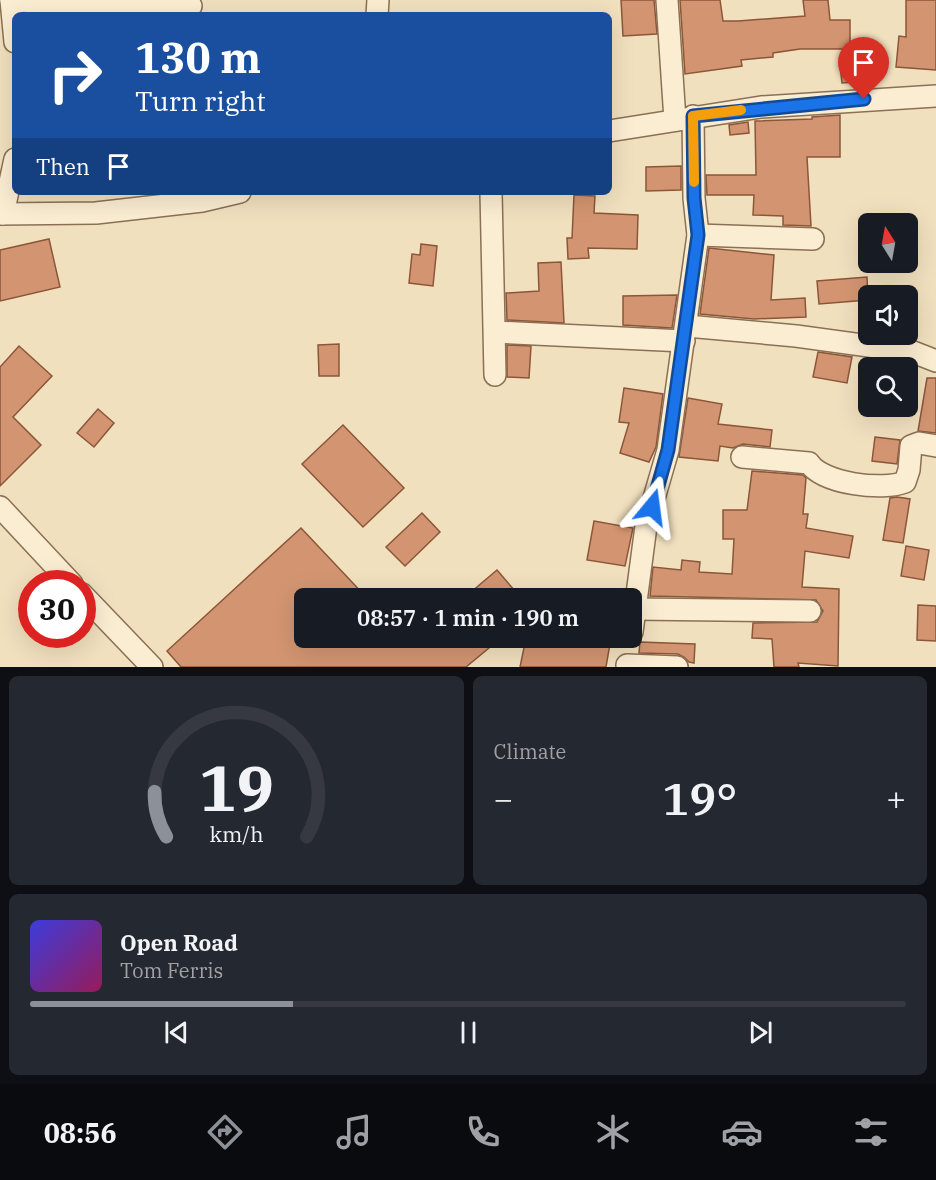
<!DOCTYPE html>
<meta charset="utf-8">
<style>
:root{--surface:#171b24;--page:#242831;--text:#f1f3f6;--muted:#9ea1a6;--line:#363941;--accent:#8c9099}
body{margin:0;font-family:"IBM Plex Serif",serif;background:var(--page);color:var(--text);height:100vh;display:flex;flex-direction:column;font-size:22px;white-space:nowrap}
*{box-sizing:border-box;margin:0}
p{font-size:20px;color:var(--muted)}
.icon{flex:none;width:33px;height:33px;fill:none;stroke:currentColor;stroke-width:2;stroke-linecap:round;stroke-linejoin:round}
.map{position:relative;height:667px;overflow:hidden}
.sheet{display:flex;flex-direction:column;gap:9px;padding:9px;background:#0d0f14;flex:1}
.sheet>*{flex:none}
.banner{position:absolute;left:12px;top:12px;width:600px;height:183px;border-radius:9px;box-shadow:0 6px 24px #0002;background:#1a4fa0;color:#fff;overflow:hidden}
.needle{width:39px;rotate:349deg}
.tools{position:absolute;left:858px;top:213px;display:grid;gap:12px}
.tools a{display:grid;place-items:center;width:60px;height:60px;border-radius:9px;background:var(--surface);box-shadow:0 6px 24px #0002;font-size:30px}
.speed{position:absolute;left:18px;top:570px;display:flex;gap:12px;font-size:30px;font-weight:700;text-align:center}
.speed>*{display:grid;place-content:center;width:78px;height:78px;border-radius:50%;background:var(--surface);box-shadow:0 6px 24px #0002;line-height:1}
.speed .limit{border:9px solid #d22;background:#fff;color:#111}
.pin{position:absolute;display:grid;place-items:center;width:51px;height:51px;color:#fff;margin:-62px -26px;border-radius:50% 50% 50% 0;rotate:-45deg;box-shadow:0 0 6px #0007}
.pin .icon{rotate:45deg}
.me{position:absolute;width:66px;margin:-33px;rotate:16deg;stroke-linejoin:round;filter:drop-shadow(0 0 4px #0008)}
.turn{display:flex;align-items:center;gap:21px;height:126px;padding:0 24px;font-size:27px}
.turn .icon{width:78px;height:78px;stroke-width:2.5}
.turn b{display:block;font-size:42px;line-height:51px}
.then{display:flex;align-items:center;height:57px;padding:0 24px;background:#0003;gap:12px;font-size:22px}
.big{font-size:45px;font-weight:600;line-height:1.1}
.sheet .tile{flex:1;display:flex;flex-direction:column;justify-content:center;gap:9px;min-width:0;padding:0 21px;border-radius:9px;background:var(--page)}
.sheet .dial{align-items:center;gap:0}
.dial svg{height:156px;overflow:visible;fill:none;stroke:var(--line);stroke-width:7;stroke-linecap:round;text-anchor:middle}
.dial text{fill:var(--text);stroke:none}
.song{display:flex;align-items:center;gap:18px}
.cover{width:72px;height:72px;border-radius:9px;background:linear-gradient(135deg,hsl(240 70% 55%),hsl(330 70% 35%))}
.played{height:6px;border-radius:3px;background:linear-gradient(90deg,var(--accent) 30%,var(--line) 30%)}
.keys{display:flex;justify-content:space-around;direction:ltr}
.heat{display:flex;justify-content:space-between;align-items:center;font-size:33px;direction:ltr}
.sheet .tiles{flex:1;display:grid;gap:9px;grid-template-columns:1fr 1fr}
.tile:last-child{grid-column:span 2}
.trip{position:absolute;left:294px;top:588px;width:348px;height:60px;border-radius:9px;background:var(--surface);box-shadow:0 6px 24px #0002;font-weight:600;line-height:60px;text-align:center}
.dock{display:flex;height:96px;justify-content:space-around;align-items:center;background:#090b0e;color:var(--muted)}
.dock .icon{width:42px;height:42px}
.dock .on{color:var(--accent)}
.dock b{font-size:27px;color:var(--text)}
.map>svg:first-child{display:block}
</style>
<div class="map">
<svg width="936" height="667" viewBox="0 0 936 667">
<rect width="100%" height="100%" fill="#f1e0be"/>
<g fill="#d39571" stroke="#8c5639" stroke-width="1.5">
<path d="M621 0H654L657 34 623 36Z"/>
<path d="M680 0H720L723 21H738L805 16 803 0H828L830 20H850V49H800L773 53V57L741 60 742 66 685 74Z"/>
<path d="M906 0H936V70L896 67 899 36 906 37Z"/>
<path d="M867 64 868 81 842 83 840 65Z"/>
<path d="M840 115V157H807L811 226 783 225V216L753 215 754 195H707L706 175H756L755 121 812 119V117Z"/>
<path d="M748 122 749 133 730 135 729 125Z"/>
<path d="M681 166V190L646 191V167Z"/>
<path d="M574 195 595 196 594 213 638 215 637 249 588 248 589 258 568 259 567 238H572Z"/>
<path d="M49 239 60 287 0 301V250Z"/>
<path d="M421 244 437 246 433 286 409 283 412 254 420 255Z"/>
<path d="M709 248 774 255 771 300 805 298 806 317 754 319 700 314Z"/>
<path d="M561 262 564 323 507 320 506 293 539 291 538 263Z"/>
<path d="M867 277 868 300 819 304 817 281Z"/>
<path d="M677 295 672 328 623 325V296Z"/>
<path d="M339 344V376H319L318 345Z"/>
<path d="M507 345 531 346 529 378 507 377Z"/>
<path d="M19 346 52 376 13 417 41 445 0 486V367Z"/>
<path d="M818 352 852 357 847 383 813 377Z"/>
<path d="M927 378H936V433L918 431Z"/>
<path d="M624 388 663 394 656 447 649 462 620 453 629 423 619 422Z"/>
<path d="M688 398 722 404 718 424 772 430 770 447 743 444 733 448 720 446 718 461 679 457Z"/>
<path d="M98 409 114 423 94 447 77 433Z"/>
<path d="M343 425 404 488 363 527 302 464Z"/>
<path d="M875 437 900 440 897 464 872 461Z"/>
<path d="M752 471 803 475 806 478 803 514H808L806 528 853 536 849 558 805 551 802 587 839 589 838 666 798 663 799 667H774L772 639 752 638 753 623 817 622 823 611 816 600 650 596 653 567 681 570 682 560 700 562 699 572 732 574 734 539H723V510H747Z"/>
<path d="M897 497 910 499 903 543 883 540 890 498Z"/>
<path d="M422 513 440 532 405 566 386 547Z"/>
<path d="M594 521 633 528 625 566 587 560Z"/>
<path d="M301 528 367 598H304V638H501L466 667H181L167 651Z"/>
<path d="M906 546 929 550 924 580 901 576Z"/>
<path d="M497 570 521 598H464Z"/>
<path d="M918 605 936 606V641L917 640Z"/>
<path d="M526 638H611L606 667H520Z"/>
<path d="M640 642 695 644 694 663 689 662 684 657 678 654 639 653Z"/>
</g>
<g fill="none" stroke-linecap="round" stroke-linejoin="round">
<g stroke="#8b7055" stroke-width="24">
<g id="street">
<path d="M11 0 15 42"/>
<path d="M667 0 675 120"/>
<path d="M11 1 191 6"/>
<path d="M377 15 378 0"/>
<path d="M609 131 761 107 936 96"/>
<path d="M491 192 495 375"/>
<path d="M0 214 96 213 202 201 240 192"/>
<path d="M3 214 15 159"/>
<path d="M698 235 813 239"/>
<path d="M687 326 796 336 913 352 936 361"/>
<path d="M495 332 684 341"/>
<path d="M742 457 809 463C823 484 883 491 905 482L909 470 911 446 919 443 936 446"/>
<path d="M0 507 72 584"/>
<path d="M82 594 152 667"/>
<path d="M634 609 810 611"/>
<path d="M632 632 646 526 668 450 698 235 694 198 693 116"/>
<path d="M627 665 677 667"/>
</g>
</g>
<use href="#street" stroke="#fbedd2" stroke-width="21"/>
</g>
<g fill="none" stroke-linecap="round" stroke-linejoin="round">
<g stroke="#114b97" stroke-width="15">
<path id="route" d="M652 507 668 450 698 235 694 198 693 116 864 99"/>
</g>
<use href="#route" stroke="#1a73e8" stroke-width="10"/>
<path stroke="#f59e0b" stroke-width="10" d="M694 182 693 116 741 110"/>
</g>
</svg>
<div class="tools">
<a><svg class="needle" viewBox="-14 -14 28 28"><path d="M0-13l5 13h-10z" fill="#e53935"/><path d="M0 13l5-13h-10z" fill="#9ea1a6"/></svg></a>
<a><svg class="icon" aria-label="sound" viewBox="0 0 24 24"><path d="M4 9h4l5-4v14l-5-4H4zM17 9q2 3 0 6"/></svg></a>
<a><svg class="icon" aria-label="search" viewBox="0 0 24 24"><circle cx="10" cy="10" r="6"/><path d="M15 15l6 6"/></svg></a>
</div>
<div class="speed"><div class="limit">30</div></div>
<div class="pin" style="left:864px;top:99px;background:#d93025"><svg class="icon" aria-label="arrive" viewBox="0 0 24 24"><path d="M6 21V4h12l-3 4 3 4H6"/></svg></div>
<svg class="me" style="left:652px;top:507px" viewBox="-20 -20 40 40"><path d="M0-17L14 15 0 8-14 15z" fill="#1a73e8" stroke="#fff" stroke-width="4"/></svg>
<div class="trip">08:57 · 1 min · 190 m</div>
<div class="banner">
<div class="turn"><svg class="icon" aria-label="right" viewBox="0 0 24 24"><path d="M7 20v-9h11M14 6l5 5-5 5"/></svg><div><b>130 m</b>Turn right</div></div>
<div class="then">Then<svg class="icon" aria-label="arrive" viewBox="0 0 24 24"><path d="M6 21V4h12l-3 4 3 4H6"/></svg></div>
</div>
</div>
<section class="sheet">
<div class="tiles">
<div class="tile dial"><svg viewBox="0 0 100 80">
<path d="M14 69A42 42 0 1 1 86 69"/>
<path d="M14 69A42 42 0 0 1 8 46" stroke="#8c9099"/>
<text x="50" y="56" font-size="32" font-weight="700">19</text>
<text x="50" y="72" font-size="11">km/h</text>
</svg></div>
<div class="tile"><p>Climate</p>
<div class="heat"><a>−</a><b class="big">19°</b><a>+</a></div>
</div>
<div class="tile">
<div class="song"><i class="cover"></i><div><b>Open Road</b><p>Tom Ferris</p></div></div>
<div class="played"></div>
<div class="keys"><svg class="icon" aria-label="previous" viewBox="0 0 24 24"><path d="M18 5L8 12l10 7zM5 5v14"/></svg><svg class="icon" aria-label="pause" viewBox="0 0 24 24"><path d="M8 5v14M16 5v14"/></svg><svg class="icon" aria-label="next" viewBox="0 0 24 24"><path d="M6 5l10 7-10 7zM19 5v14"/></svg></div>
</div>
</div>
</section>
<nav class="dock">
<b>08:56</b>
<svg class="icon on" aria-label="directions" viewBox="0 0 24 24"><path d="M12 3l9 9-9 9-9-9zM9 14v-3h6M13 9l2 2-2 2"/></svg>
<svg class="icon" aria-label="music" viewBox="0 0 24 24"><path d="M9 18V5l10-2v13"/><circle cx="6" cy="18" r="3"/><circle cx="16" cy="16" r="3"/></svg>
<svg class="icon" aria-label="phone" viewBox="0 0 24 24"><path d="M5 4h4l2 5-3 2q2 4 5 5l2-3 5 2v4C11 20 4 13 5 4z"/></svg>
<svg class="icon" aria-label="climate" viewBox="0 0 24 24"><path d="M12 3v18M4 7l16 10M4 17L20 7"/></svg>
<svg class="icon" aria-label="car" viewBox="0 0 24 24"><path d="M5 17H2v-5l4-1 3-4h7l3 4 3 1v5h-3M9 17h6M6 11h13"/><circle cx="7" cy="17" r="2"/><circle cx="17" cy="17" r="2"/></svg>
<svg class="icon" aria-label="filters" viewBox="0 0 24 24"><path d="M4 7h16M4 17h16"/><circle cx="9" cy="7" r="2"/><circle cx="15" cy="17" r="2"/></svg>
</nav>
